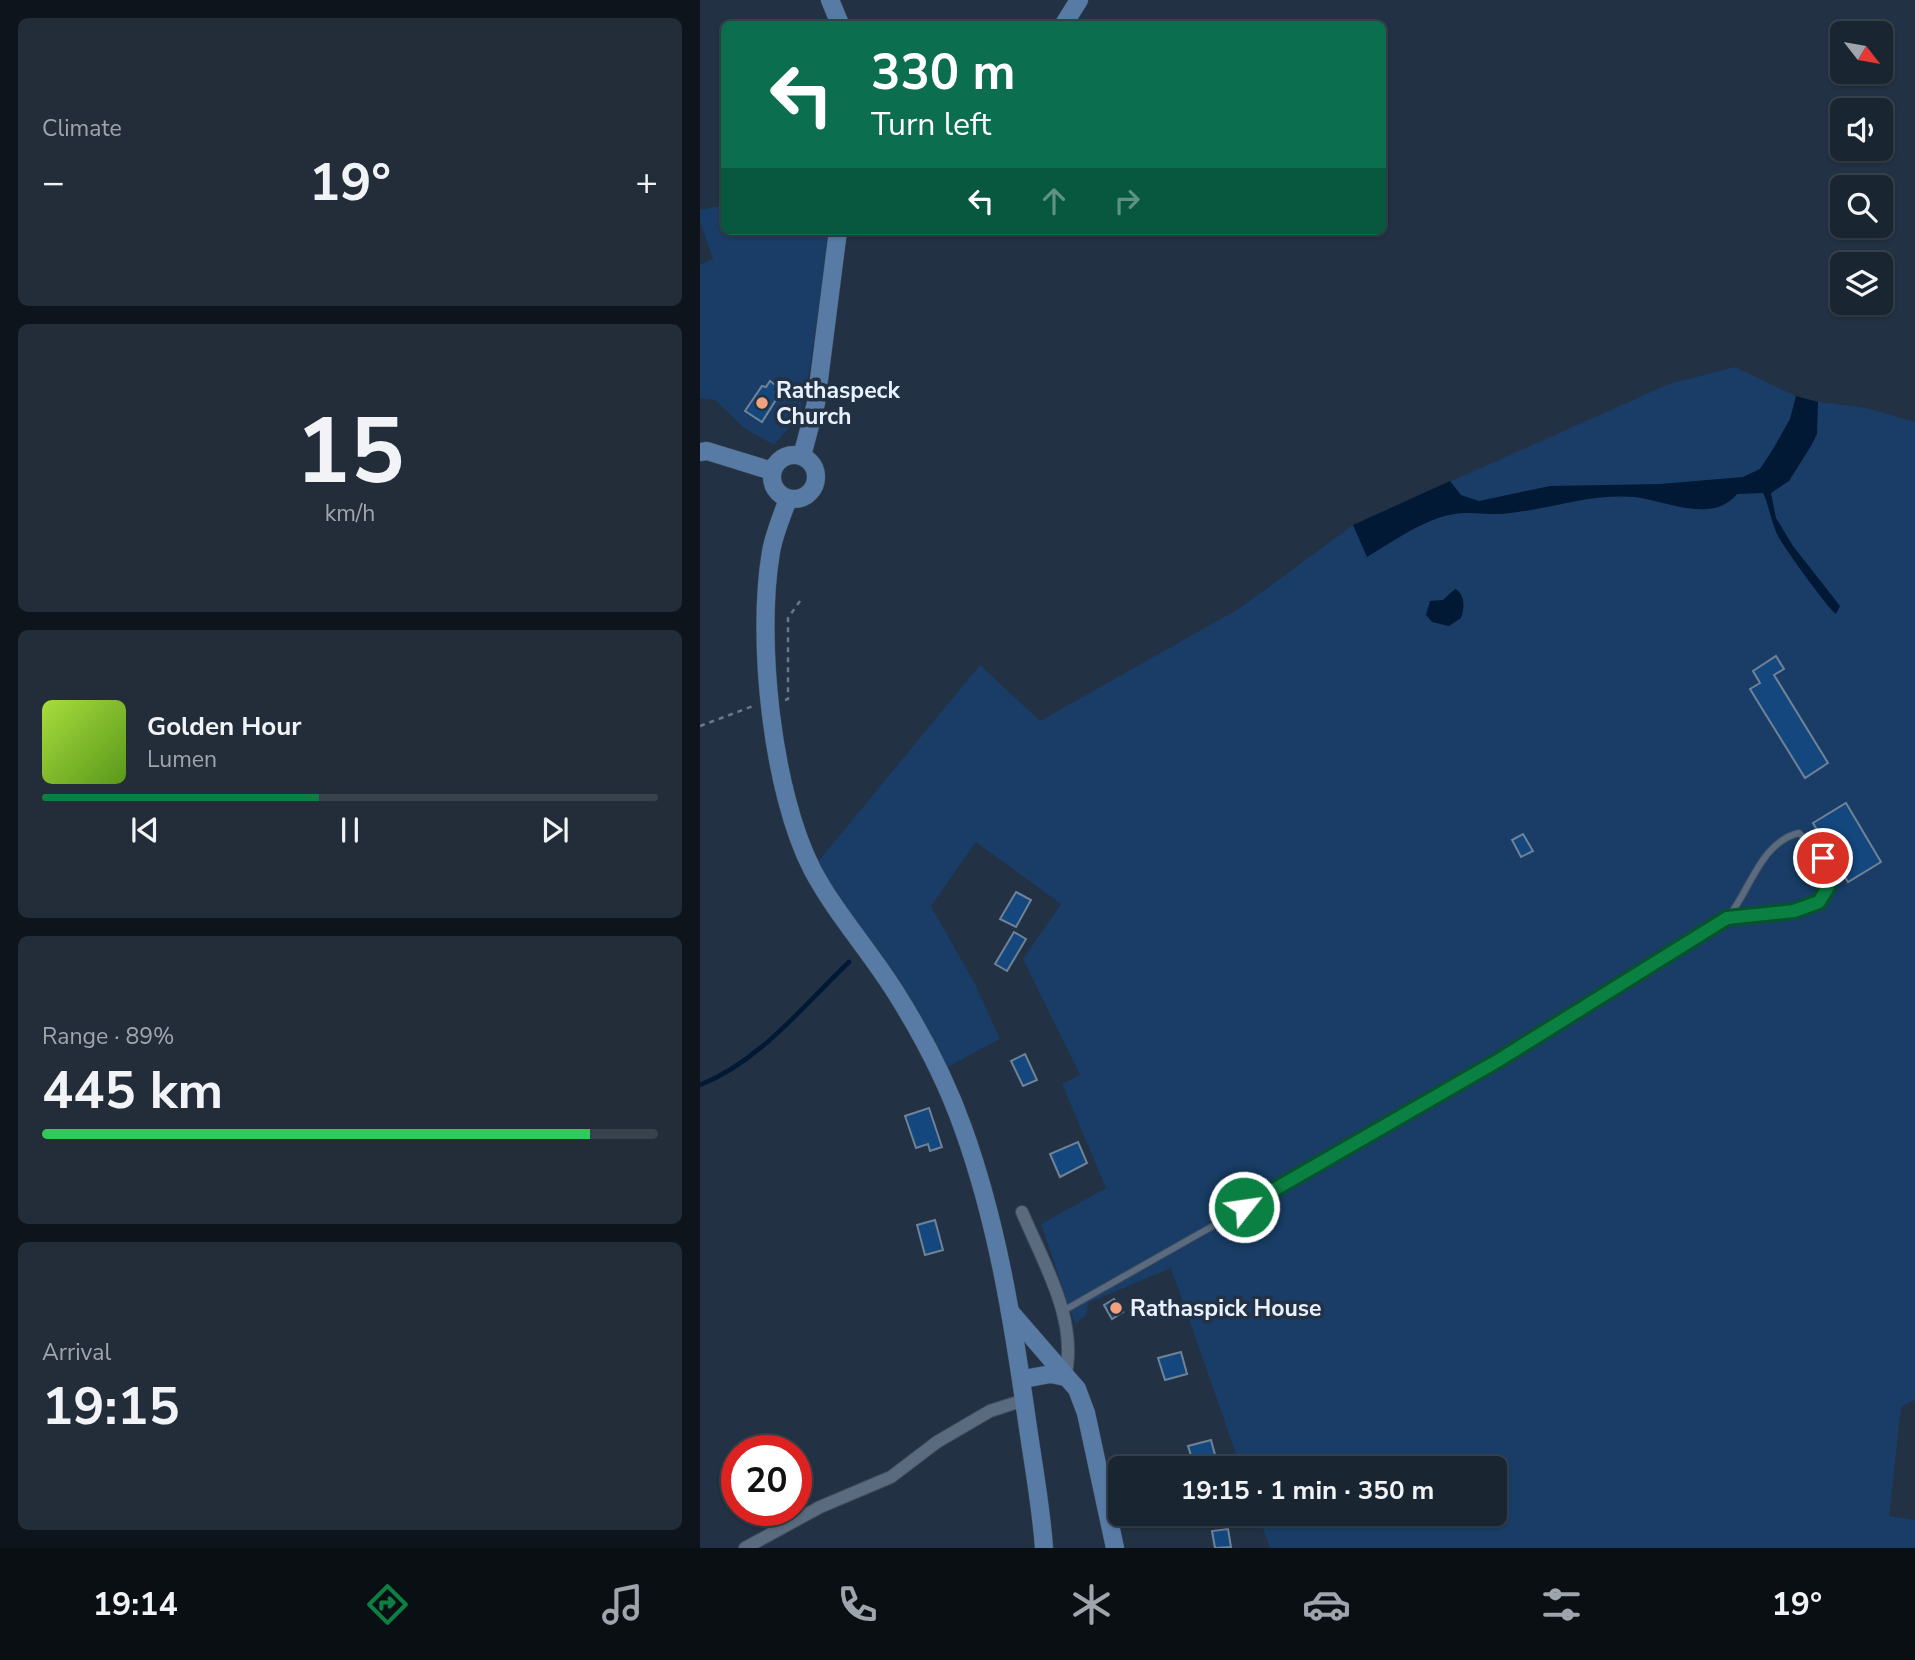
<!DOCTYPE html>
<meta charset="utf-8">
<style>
:root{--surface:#1a2532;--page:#232d3a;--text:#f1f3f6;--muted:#9fa5ac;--line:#38424d;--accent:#0b8043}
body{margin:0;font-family:"Nunito Sans",sans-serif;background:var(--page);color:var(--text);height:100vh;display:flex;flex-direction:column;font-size:26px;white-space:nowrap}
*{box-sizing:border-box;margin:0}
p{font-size:23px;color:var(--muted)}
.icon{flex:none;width:38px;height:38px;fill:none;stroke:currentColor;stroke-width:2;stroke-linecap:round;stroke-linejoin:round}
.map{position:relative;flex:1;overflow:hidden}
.panel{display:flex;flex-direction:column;gap:18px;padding:18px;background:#0e141c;width:700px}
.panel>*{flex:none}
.banner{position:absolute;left:21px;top:21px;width:665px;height:214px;border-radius:10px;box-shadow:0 2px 5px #0004,0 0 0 2px var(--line);background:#0b6e4f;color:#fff;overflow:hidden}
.needle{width:46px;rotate:121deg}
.fabs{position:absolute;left:1130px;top:21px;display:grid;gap:14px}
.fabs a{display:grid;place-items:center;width:63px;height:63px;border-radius:10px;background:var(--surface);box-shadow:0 2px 5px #0004,0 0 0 2px var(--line);font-size:35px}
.speed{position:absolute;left:21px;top:1435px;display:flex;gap:14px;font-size:35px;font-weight:700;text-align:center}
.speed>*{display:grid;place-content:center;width:91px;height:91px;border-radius:50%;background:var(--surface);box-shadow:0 2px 5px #0004,0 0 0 2px var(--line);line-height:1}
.speed .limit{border:10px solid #d22;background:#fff;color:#111}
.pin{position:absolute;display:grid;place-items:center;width:60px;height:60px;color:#fff;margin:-30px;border:4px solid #fff;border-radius:50%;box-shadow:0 2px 7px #0007}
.me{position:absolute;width:77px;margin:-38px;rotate:60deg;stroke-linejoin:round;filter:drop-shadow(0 0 5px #0008)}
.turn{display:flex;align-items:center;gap:24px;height:147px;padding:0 35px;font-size:32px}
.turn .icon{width:91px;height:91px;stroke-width:2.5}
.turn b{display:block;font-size:49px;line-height:60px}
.lanes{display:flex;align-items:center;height:66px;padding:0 35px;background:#0003;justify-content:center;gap:35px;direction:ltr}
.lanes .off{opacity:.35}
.big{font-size:52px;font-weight:700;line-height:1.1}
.panel .card{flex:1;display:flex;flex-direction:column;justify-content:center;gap:10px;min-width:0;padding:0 24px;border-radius:10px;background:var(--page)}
.panel .dial{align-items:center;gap:0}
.dial b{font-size:91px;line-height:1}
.song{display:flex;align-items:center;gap:21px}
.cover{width:84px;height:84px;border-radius:10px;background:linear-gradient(135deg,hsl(80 70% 55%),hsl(90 70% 35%))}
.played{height:7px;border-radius:4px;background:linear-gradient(90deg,var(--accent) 45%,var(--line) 45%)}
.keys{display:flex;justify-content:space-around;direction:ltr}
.heat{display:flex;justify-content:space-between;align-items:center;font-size:38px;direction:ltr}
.charge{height:10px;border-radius:5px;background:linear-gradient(90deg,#34c759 89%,var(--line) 0)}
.trip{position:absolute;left:408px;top:1456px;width:399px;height:70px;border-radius:10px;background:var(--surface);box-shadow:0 2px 5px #0004,0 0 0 2px var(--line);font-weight:700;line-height:70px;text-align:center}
.tab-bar{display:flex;height:112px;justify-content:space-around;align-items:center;background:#0a0f14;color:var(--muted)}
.tab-bar .icon{width:49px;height:49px}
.tab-bar .selected{color:var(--accent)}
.tab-bar b{font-size:32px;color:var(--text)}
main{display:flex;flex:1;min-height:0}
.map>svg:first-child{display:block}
</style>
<main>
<section class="panel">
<div class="card"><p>Climate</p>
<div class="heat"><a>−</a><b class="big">19°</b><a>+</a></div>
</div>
<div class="card dial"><b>15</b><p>km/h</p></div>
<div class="card">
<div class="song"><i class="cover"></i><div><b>Golden Hour</b><p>Lumen</p></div></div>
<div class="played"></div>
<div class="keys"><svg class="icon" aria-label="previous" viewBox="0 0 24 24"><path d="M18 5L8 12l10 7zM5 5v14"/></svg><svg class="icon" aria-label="pause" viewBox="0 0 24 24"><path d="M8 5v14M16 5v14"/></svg><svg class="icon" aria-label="next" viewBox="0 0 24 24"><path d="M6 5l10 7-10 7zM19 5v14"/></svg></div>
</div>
<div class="card"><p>Range · 89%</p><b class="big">445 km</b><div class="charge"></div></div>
<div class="card"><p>Arrival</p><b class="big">19:15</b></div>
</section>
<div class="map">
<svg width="1215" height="1548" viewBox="0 0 1215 1548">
<rect width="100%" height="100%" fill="#223143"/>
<g fill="#193d66">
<path d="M24 205V231H130L110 368 99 416 74 445 44 428 15 400 0 398V265L13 259 0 221V210Z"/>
<path d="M1035 367 1104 400 1166 408 1215 422V1400L1201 1407 1189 1516 1215 1520V1548H570L558 1514H794V1468H541L471 1268 388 1303 386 1315 375 1324 341 1224 406 1188 362 1084 380 1075 323 959 361 904 276 842 231 906 275 984 300 1039 240 1071 112 869 280 665 340 721 540 608 653 525 969 384Z"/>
</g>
<g fill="#011935">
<path d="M1096 396 1118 402 1117 434 1111 446 1089 481 1071 493 1076 518 1093 546 1140 606 1136 614C1130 611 1081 544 1077 534 1071 521 1069 506 1063 493L1037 494C1013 524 966 501 935 497 890 493 847 510 802 514 777 515 766 509 738 518 713 527 690 543 667 557L653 525 750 481 761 495 779 501 850 486 960 484 1043 477 1060 469 1073 449 1090 419Z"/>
<path d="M755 589C765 593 765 609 761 618L749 626 732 622 726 615 730 601 743 600Z"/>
</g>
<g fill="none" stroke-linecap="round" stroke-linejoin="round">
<path stroke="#011935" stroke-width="4.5" d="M0 1085C60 1061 103 1006 149 962"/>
</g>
<g fill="#14477e" stroke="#708296" stroke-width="2">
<path d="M70 381 78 387 75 392 79 395 62 422 45 411 62 386 66 387Z"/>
<path d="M1076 656 1084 669 1074 675 1128 763 1105 778 1050 689 1060 683 1053 671Z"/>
<path d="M1146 803 1181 862 1148 882 1113 823Z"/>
<path d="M823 834 833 851 821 857 812 840Z"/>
<path d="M316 892 331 900 316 927 300 919Z"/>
<path d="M314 932 326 939 307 971 295 964Z"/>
<path d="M325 1054 337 1080 323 1086 311 1061Z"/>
<path d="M229 1108 242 1147 230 1151 228 1144 216 1148 205 1116Z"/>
<path d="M378 1142 387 1163 360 1177 350 1154Z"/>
<path d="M235 1220 243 1250 225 1255 217 1225Z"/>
<path d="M414 1299 423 1312 412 1319 404 1305Z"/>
<path d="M481 1352 487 1374 465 1380 458 1358Z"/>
<path d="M511 1440 517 1462 495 1468 488 1446Z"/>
<path d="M528 1529 531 1547 515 1548 512 1531Z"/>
</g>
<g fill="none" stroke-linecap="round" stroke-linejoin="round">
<g stroke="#404c5c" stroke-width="8">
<path id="lane" d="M363 1311C573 1191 787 1075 991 943 1003 935 1021 927 1029 916 1051 888 1061 842 1099 833L1123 857 1128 887 1119 902 1094 911 1027 918"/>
</g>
<g stroke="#404c5c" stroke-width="14">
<g id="street">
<path d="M322 1212C343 1262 379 1321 365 1377"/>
<path d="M45 1548 120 1507 191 1477 237 1442 290 1411 324 1400"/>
</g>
</g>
<g stroke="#404c5c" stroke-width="19">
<g id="secondary">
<path d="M130 0 140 24"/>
<path d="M364 24 379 0"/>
<path d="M0 452 7 451 72 471"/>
<circle cx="94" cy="477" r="22"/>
<path d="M102 456 116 403 138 231"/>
<path d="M88 499C82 516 74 534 71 552 56 639 72 791 112 869 135 913 170 951 196 993 223 1036 246 1080 263 1128 297 1222 313 1322 327 1421 333 1463 341 1506 344 1548"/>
<path d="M312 1314 377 1389 386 1413 415 1548"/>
<path d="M323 1379 351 1374 365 1377"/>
</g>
</g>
<g stroke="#6b7888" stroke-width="2.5" stroke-dasharray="5 5" stroke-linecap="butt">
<path d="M85 700 88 699V618L100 601"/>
<path d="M0 726 56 705"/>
</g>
<use href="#lane" stroke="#5a6a7f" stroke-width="6"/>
<use href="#street" stroke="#5a6a7f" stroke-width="12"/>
<use href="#secondary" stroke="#577ba5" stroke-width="18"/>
</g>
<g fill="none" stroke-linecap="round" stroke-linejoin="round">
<g stroke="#07532c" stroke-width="18">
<path id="route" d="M544 1207 799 1060 1027 918 1094 911 1119 902 1128 887 1123 858"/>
</g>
<use href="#route" stroke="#0b8043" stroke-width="12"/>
</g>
<g fill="#f2a17e" stroke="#223143" stroke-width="2.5">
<circle cx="62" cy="403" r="7"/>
<circle cx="416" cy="1308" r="7"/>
</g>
<g text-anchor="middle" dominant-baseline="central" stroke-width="7" stroke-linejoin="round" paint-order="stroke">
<g font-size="23" font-weight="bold" fill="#e8f1fd" stroke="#223143" text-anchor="start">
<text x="76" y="390">Rathaspeck<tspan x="76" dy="26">Church</tspan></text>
<text x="430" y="1308">Rathaspick House</text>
</g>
</g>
</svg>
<div class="fabs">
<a><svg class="needle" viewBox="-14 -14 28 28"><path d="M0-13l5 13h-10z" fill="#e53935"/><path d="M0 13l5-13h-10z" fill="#9fa5ac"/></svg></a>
<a><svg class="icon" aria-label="sound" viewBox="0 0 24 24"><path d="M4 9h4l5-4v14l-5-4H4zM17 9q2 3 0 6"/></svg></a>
<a><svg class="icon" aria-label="search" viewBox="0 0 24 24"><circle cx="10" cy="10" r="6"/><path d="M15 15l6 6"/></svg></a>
<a><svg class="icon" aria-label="layers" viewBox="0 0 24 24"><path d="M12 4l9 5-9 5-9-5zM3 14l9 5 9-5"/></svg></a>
</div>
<div class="speed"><div class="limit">20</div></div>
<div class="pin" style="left:1123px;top:858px;background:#d93025"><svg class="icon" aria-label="arrive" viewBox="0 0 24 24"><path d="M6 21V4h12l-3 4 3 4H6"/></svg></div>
<svg class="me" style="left:544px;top:1207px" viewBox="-20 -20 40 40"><circle r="17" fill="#0b8043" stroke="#fff" stroke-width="3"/><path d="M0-11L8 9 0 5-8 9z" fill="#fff"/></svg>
<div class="trip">19:15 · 1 min · 350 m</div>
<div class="banner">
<div class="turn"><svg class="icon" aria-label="left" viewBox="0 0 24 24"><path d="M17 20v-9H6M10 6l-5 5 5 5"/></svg><div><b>330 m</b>Turn left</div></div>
<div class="lanes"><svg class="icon" aria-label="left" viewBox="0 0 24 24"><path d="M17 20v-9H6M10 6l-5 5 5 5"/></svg><svg class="icon off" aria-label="ahead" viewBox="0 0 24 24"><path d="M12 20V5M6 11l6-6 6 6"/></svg><svg class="icon off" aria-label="right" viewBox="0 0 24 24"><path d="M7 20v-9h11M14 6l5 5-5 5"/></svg></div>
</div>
</div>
</main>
<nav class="tab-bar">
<b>19:14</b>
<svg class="icon selected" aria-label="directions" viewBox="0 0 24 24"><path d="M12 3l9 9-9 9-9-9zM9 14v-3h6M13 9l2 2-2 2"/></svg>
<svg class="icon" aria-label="music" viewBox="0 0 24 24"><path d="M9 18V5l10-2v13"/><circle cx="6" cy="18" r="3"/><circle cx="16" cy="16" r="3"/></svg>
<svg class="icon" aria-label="phone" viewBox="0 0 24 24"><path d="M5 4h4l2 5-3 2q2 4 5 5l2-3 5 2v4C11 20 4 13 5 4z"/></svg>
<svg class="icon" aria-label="climate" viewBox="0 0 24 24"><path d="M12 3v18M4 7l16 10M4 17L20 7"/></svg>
<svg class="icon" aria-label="car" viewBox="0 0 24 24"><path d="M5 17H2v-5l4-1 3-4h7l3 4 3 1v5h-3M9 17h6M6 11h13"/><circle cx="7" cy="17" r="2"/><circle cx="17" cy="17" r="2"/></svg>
<svg class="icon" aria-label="filters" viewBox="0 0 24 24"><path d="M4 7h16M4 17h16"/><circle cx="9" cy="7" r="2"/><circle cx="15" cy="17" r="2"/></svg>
<b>19°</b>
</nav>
